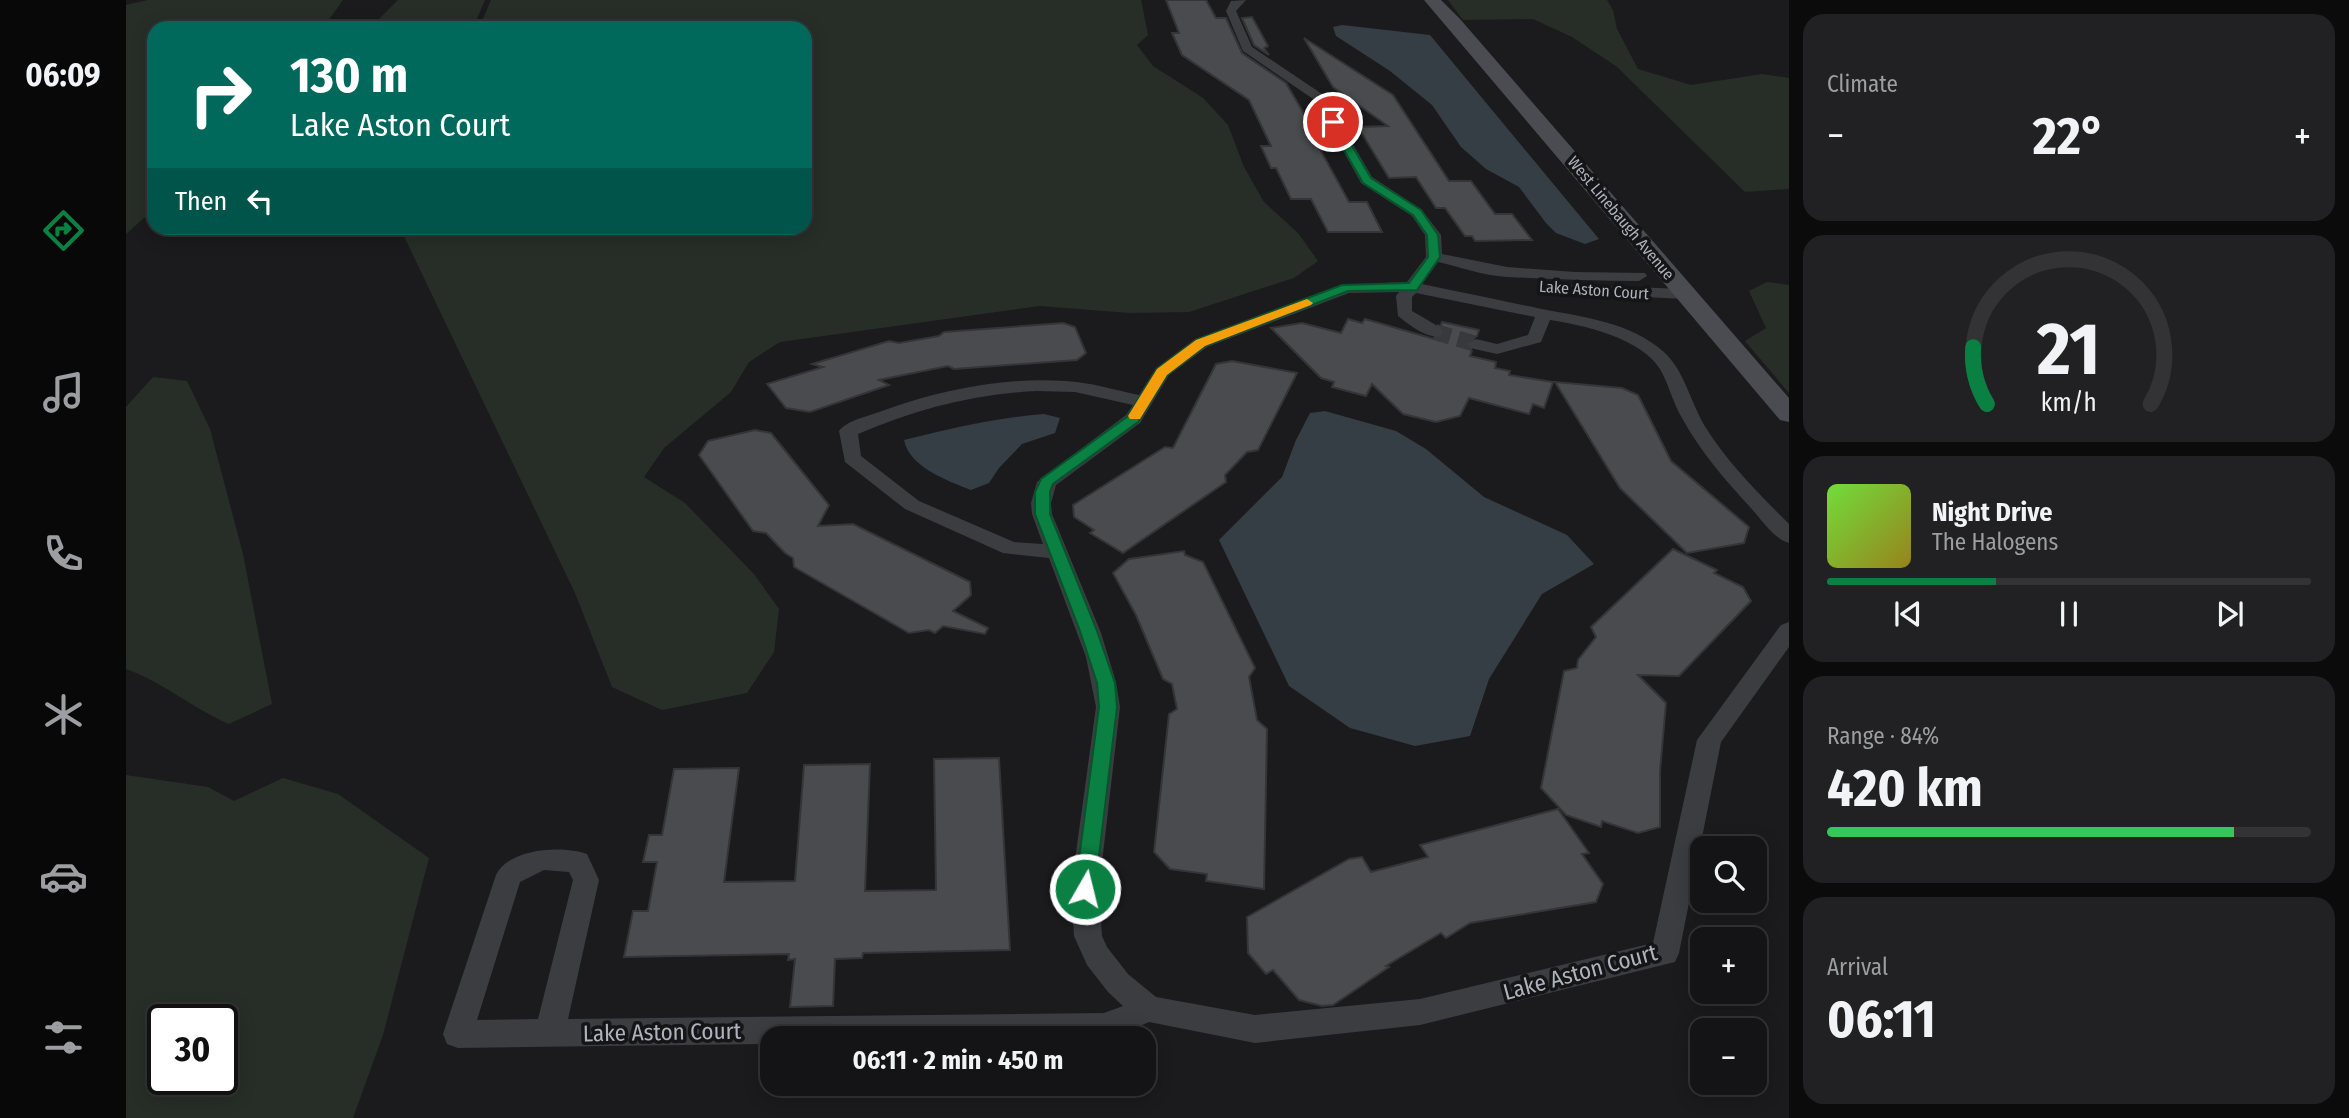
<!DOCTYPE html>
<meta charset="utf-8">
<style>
:root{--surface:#141416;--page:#212123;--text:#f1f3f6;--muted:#9d9ea1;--line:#333335;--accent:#0b8043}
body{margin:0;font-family:"Fira Sans Condensed",sans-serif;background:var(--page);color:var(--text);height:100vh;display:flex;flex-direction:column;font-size:26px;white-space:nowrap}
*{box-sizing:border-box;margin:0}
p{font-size:23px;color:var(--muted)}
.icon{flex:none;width:38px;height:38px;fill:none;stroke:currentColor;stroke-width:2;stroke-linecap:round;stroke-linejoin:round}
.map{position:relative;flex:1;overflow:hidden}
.sheet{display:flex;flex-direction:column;gap:14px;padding:14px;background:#0b0b0c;width:560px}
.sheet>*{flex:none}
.top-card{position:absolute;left:21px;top:21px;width:665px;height:214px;border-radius:21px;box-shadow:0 4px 18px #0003,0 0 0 2px var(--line);background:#00695c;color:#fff;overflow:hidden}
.buttons{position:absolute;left:1564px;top:836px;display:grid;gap:14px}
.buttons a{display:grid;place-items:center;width:77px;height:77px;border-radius:14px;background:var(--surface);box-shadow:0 4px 18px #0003,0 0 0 2px var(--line);font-size:35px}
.speed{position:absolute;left:21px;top:1004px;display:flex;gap:14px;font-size:35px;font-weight:700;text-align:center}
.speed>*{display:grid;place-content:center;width:91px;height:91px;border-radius:50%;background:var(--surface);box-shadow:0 4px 18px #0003,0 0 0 2px var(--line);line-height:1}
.speed .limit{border:4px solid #111;border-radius:10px;background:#fff;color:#111}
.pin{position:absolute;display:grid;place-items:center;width:60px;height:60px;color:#fff;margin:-30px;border:4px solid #fff;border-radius:50%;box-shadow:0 2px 7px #0007}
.me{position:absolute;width:77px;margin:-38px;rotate:8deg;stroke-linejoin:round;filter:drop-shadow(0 0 5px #0008)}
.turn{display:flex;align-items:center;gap:24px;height:147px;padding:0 28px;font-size:32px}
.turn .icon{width:91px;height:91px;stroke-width:2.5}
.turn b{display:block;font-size:49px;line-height:60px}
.then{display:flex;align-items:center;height:66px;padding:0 28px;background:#0003;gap:14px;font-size:26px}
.big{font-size:52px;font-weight:700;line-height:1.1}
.sheet .card{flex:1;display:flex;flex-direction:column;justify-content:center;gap:10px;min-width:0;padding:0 24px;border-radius:21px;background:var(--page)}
.sheet .dial{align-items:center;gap:0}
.dial svg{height:182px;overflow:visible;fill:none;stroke:var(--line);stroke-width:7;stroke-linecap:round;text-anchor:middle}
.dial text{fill:var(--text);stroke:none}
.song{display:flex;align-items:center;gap:21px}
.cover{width:84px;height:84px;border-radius:10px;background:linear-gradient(135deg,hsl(100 70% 55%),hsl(50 70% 35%))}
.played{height:7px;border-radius:4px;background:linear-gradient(90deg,var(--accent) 35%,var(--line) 35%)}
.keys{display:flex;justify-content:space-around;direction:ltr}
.heat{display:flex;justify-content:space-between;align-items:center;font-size:38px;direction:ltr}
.charge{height:10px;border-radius:5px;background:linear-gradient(90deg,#34c759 84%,var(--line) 0)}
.trip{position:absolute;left:634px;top:1026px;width:396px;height:70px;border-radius:21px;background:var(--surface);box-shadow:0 4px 18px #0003,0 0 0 2px var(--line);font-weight:700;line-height:70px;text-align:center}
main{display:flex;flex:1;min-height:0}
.tabs{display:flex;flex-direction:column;width:126px;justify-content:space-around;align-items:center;background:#080809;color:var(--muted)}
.tabs .icon{width:49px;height:49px}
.tabs .selected{color:var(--accent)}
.tabs b{font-size:32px;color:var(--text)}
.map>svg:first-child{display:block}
</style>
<main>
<nav class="tabs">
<b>06:09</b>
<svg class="icon selected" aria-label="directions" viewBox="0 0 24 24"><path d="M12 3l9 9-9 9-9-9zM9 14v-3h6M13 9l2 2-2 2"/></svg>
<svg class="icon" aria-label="music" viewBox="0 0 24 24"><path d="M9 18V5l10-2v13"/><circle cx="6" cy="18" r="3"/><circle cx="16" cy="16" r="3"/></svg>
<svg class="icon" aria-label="phone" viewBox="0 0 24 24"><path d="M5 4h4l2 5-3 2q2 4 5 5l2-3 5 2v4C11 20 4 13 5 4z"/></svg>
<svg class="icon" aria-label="climate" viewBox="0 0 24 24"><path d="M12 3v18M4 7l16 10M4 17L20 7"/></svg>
<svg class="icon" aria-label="car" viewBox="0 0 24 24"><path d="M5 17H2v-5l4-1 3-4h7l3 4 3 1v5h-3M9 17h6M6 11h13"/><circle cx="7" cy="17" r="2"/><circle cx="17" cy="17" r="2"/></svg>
<svg class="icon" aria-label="filters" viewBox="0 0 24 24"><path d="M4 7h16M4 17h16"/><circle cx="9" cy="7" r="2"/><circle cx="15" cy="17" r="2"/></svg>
</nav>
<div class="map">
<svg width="1663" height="1118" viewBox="0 0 1663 1118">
<rect width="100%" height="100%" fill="#1b1b1d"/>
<g fill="#272e28" fill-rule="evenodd">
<path d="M22 0H217L197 28H28V209L0 234V5Z"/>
<path d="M272 0H359L347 28H244Z"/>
<path d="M365 0H1015L1022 35 1011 45 1027 66 1077 98 1102 125 1118 167 1138 202 1172 233 1192 261 1168 278 1063 312 1004 313 914 306 654 342 623 362 605 392 538 448 518 477 559 503 628 574 653 609 648 652 621 693 536 710 486 687 449 593 274 228H679V28H353Z"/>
<path d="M1322 0H1481L1487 10 1491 29 1512 69 1565 85 1636 74 1663 78V189L1619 192 1490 66 1446 37 1407 19 1337 20Z"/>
<path d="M1641 282 1663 285V393L1619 341 1640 328 1623 291Z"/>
<path d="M27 377 61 381 84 429 117 554 146 704 103 724C66 708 37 682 0 669V407Z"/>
<path d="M0 775 82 787 108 801 157 778 212 794 303 858 257 1035 227 1118H0ZM37 1020H96V1080H37Z"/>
</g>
<g fill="#353d45">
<path d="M1216 25 1304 35 1473 239 1459 244 1430 233 1420 223 1393 187 1360 169 1335 147 1306 105 1264 71 1210 36 1207 27Z"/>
<path d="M1199 411 1270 431 1300 449 1358 497 1441 535 1468 564 1416 594 1363 679 1344 736 1289 746 1224 728 1163 686 1093 540 1156 477 1170 440 1184 413Z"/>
<path d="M918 414 934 418 929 433 896 444 873 468 863 483 845 490C822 481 783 467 778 440 825 428 870 418 918 414Z"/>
</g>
<g fill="#4a4b4f" stroke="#353538" stroke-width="2">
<path d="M1040 0H1080L1090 18H1100L1116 53 1160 83 1191 136 1193 142H1190L1223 202H1241L1256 232H1202L1185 199H1165L1150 168H1145L1135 146H1145L1123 100 1056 55 1046 33H1053Z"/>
<path d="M1126 17 1142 46 1138 48 1143 55 1128 45 1116 18Z"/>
<path d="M1178 38 1267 95 1323 181H1345L1369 214H1386L1406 240 1349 241 1346 236H1339L1319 208H1310L1290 177 1263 178 1232 127 1262 126 1207 87Z"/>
<path d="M1222 319 1236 323 1239 319 1308 339H1315L1319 333 1315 325 1316 322 1353 330 1351 336 1338 343 1346 351 1344 356 1370 362 1369 368 1384 371 1383 375 1427 382 1418 408 1407 404 1403 414 1343 398 1334 416 1310 422 1277 414 1246 384 1240 396 1206 387 1208 382 1195 378 1145 328 1176 323 1215 333Z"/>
<path d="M937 323 949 327 960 353 951 360 828 369 822 366 753 380 763 385 684 412 660 408 641 384 697 367 686 364 763 341 773 343 813 336 818 332Z"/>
<path d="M1106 361 1171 373 1132 450 1121 452 1099 475 1100 482 997 553 964 533 968 530 948 517 947 505 1039 447 1047 448 1090 364Z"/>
<path d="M1429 382 1496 388 1512 395 1545 461 1623 527 1618 543 1561 553 1494 488Z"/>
<path d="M629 430 645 433 703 505 692 526 727 524 844 582 845 595 827 611 862 628 859 634 817 626 809 633 803 630 783 633 668 567 667 558 659 553 640 533 627 531 573 455 582 441Z"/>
<path d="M1547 549 1591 570 1588 573 1617 587 1625 601 1553 676 1512 675 1540 703 1534 771V827L1512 833 1476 821 1475 827 1440 815 1415 788 1438 671 1451 668 1452 660 1470 637 1465 627Z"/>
<path d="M1058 551 1059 555 1077 562 1129 668 1123 677 1131 720 1141 729 1138 889 1080 881 1081 874 1044 869 1028 852 1043 714 1051 709 1046 684 1037 679 1010 615 987 573 1003 559Z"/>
<path d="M873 758 884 950 737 953 736 958 709 959 707 1006 664 1007 669 959 662 960 663 954 498 957 507 911H522L531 862H517L523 835H536L548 769 613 768 598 882 669 881 678 765 744 764 739 891 810 890 808 759Z"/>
<path d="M1432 809 1463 853 1456 854 1477 884 1470 902 1344 923 1320 938 1315 933 1260 966 1263 967 1207 1005 1196 1006 1173 1000 1147 970 1140 974 1122 953 1121 917 1223 859 1236 857 1245 872 1302 857 1294 845Z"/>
</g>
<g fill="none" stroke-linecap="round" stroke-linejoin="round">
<path stroke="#38393d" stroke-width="16" stroke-dasharray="16 8" stroke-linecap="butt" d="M1309 332 1350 344"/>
<g fill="#3c3d41" fill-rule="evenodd">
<path d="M1120 0 1110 11 1126 47 1199 96 1246 177 1296 210 1315 235 1316 254 1381 267 1449 272 1519 273 1521 276 1513 281C1469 281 1426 279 1382 277 1359 276 1334 267 1312 262L1296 284C1334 292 1373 300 1411 308 1455 317 1504 321 1539 353 1559 372 1565 404 1580 428 1602 463 1633 494 1663 524V543C1648 539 1635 519 1624 507 1599 480 1574 451 1556 418 1547 403 1543 385 1534 369 1515 338 1457 325 1424 320L1415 342 1371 354 1344 348 1341 344 1350 339 1371 344 1402 335 1409 317 1290 293 1286 297V311L1315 328 1317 332 1315 336C1300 339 1284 325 1272 316L1270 296 1273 292 1223 293 1081 347 1043 375 1014 423 930 485 925 503 926 514 975 633 990 682 994 707 973 889 976 936 981 947 1002 974 1030 997 1129 1015 1294 999 1527 943 1571 740 1655 625 1663 622V647L1595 742 1553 953 1549 962 1294 1025 1129 1043 1023 1022 986 1038H646V1044L332 1048 321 1044 317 1034 370 875C383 848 436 845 461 854L473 880 442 1019 978 1013 997 1006 982 992 961 965 948 936 945 889 970 707 960 657 923 558 877 553 779 509 719 462 713 431C721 420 743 416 756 411 814 390 877 377 939 381 964 382 988 390 1013 395L1030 368 1069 339 1215 285 1281 282 1300 257 1299 235 1286 216 1235 183 1190 101 1117 51 1100 11 1105 1ZM911 391 949 392 1007 405 1000 415 911 482 905 503 906 514 917 544 888 542 793 501 735 456 732 434C790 409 847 394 911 391ZM418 870 443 872 447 880 412 1019 351 1020 394 882Z"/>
<path d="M1421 284 1559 289 1567 294 1559 299 1415 292 1413 289 1415 286Z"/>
</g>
<path fill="#4a4c51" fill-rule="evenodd" d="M1298 0H1315L1334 19 1663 398V422L1654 420Z"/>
</g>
<path fill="#0b8043" stroke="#07532c" stroke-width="2" d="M1204 120H1211L1245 178 1295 210 1312 235 1314 257 1291 290 1222 291 1079 346 1041 375 1012 422 927 484 924 492V514L971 631 989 683 991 707 969 889 966 895 959 898 952 895 949 889 973 707 971 683 954 631 909 514V492L915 479 1002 416 1031 369 1070 340 1216 285 1283 283 1302 257 1301 235 1287 215 1237 183 1202 122Z"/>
<path fill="#f59e0b" d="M1181 299 1187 303 1185 305 1079 346 1041 375 1014 419H1004L1002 416 1031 369 1070 340Z"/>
<g text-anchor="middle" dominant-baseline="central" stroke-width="7" stroke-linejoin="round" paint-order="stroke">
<g font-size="16" fill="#aeb2bb" stroke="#151518">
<text transform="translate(1495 218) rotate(50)">West Linebaugh Avenue</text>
<text transform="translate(1468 290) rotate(4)">Lake Aston Court</text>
</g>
<g font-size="23" fill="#aeb2bb" stroke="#151518">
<text transform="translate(1454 972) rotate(-15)">Lake Aston Court</text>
<text transform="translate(536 1032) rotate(-1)">Lake Aston Court</text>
</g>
</g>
</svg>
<div class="buttons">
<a><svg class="icon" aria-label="search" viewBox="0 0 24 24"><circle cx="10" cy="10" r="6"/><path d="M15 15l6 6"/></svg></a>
<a>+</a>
<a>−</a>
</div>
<div class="speed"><div class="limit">30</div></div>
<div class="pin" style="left:1207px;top:122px;background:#d93025"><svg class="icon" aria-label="arrive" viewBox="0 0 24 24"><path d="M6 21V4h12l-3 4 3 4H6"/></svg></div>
<svg class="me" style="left:959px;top:889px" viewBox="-20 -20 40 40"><circle r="17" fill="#0b8043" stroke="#fff" stroke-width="3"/><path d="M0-11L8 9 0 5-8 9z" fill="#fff"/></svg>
<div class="trip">06:11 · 2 min · 450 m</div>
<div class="top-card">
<div class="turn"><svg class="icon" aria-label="right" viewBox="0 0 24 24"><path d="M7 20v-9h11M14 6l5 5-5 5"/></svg><div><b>130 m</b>Lake Aston Court</div></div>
<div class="then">Then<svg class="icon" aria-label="left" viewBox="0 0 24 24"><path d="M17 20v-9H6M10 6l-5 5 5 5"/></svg></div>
</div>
</div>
<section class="sheet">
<div class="card"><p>Climate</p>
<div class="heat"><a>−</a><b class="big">22°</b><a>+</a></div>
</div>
<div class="card dial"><svg viewBox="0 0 100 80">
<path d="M14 69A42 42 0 1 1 86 69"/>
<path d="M14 69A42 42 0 0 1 8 44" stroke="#0b8043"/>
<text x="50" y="56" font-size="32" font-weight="700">21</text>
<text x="50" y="72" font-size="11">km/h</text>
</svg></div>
<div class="card">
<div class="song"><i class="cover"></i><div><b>Night Drive</b><p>The Halogens</p></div></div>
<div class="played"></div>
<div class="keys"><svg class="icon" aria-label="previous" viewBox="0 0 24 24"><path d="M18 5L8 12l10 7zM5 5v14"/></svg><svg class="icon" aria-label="pause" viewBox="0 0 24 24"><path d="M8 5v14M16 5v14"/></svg><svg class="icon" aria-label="next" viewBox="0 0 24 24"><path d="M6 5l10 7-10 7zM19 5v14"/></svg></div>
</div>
<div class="card"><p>Range · 84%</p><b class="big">420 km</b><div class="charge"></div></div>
<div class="card"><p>Arrival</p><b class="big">06:11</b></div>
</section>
</main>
